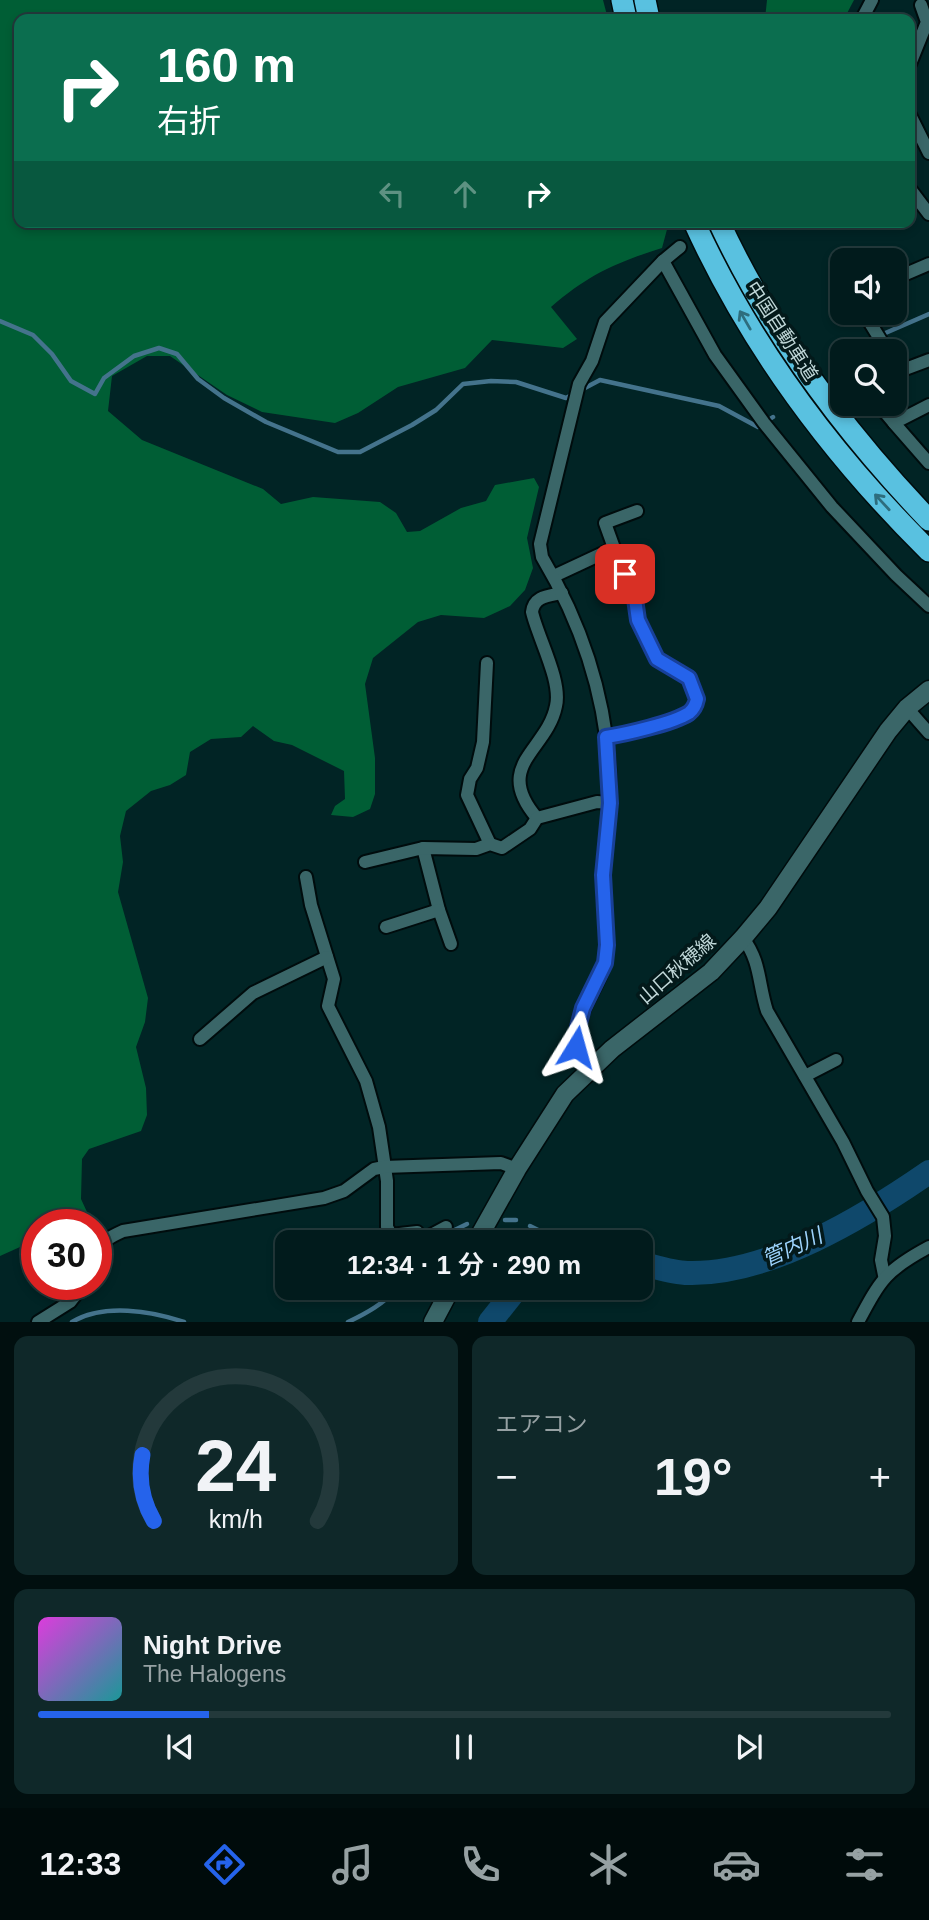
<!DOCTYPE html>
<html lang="ja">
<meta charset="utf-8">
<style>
:root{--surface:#011b1c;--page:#0f2829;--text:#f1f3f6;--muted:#96a1a3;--line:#23393b;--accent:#2563eb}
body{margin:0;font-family:Helvetica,"Noto Sans JP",sans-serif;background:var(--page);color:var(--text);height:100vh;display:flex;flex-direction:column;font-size:26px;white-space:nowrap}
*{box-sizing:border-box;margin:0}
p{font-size:23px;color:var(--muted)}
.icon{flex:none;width:38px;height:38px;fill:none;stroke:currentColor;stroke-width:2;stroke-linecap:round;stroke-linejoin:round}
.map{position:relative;height:1322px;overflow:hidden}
.panel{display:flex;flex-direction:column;gap:14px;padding:14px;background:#010f0f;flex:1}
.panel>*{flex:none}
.banner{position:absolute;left:14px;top:14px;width:901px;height:214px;border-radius:14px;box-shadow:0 4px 10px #0003,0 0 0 2px var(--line);background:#0b6e4f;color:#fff;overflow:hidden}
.controls{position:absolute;left:830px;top:248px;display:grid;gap:14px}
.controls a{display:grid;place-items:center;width:77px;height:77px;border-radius:14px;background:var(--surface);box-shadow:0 4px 10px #0003,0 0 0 2px var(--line);font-size:35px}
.speed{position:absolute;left:21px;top:1209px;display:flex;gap:14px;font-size:35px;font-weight:700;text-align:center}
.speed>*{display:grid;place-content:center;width:91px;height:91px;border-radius:50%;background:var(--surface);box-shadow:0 4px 10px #0003,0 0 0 2px var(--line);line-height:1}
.speed .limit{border:10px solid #d22;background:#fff;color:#111}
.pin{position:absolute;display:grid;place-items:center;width:60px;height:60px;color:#fff;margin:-30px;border-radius:14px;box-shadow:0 4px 10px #0006}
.me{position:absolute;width:77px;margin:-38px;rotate:8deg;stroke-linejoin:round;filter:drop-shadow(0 0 5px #0008)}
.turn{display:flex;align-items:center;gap:24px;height:147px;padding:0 28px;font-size:32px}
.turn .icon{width:91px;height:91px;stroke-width:2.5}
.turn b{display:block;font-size:49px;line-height:60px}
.lanes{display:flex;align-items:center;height:66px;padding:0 28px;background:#0003;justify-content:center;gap:35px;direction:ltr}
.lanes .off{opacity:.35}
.big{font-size:52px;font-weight:600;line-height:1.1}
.panel .widget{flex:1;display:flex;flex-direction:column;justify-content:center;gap:10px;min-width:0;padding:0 24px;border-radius:14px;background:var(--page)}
.panel .dial{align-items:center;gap:0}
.dial svg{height:182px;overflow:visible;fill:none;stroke:var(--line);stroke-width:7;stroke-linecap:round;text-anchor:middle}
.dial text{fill:var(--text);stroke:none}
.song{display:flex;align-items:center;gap:21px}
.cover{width:84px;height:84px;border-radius:10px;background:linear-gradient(135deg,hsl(300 70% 55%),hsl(180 70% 35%))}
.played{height:7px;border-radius:4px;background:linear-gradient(90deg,var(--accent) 20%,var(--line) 20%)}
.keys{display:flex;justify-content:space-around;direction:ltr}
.heat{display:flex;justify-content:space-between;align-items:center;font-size:38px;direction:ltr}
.panel .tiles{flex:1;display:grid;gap:14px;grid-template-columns:1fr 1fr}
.widget:last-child{grid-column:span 2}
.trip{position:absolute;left:275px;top:1230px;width:378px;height:70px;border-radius:14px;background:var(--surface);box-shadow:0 4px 10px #0003,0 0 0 2px var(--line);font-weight:600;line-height:70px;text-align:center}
.menu{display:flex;height:112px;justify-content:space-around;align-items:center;background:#000b0b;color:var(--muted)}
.menu .icon{width:49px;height:49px}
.menu .selected{color:var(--accent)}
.menu b{font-size:32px;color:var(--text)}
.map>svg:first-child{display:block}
</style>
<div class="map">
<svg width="929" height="1322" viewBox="0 0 929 1322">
<rect width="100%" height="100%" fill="#012425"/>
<g fill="#005e35">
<path d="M0 0H603L608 19H19V222H669L662 248C615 263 588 275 551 307L577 339 563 348 492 340 465 368 398 387 358 413 335 423 262 412 227 395 170 356H147L112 376 108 411 142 440 263 489 281 504 313 497 380 502 396 513 407 532 420 531 461 508 486 501 495 485 534 478 539 487 527 538 533 568 525 590 510 606 484 618 441 615 418 622 373 658 365 684 375 758V794L370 809 353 817 331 815 335 806 345 799 344 771 292 745 274 741 253 726 241 737 211 739 190 752 186 775 170 785 151 791 126 811 120 836 123 862 118 892 148 998 145 1022 136 1047 146 1088 147 1115 141 1131 89 1149 82 1159 81 1199 93 1225H37V1256L20 1247 0 1256Z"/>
<path d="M767 0H854L844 19H765Z"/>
</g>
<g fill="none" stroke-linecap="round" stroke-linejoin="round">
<g stroke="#44738c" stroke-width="4.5">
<path d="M0 321 33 335 52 354 71 381 95 394 104 378 134 356 159 348 177 354 198 379 224 398 266 422 338 452H360L412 425 436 410 463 384 491 381 516 382 566 398 600 380 719 406 758 427 773 417"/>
<path d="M856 352 867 341 929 314"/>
<path d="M836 371 842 366"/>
<path d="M505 1220H516"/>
<path d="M530 1226 562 1242"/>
<path d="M430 1242 467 1224"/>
<path d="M72 1322C104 1303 151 1311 184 1322"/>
<path d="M348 1322C367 1313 383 1304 398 1288"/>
</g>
<g stroke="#0f486b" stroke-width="24">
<path d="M640 1263C656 1267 673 1273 688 1273 769 1275 864 1217 929 1172"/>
<path d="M490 1322 517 1288"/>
</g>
<g stroke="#000c0d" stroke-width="16">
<g id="street">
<path d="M862 19 872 0"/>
<path d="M910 64 927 22 921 5"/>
<path d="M910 115 929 153"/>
<path d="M910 189 929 214"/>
<path d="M663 261 715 355 764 423 832 507 896 575 929 606"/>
<path d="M894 279 929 264"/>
<path d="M864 313 888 352"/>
<path d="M894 362 900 371 929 360"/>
<path d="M878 404 894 423"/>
<path d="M929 405 894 423 929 463"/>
<path d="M614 548 605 523 637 511"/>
<path d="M554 576 614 548 635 599 638 620 657 659 689 678 697 699C696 704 694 709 689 713 673 723 626 734 606 737"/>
<path d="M487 663 483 742 477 768 470 779 467 795 490 844"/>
<path d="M907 708 929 733"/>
<path d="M537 818C492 765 547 751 556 706 562 681 538 638 532 612 534 596 548 596 562 593"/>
<path d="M423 848 439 910 451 944"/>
<path d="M365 862 423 848 476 849 490 844 502 848 530 829 537 818 597 802 610 803"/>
<path d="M306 877 311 905 334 979 328 1006 366 1081 379 1127 387 1181V1227L391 1235 417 1232 420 1241"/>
<path d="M386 927 439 910"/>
<path d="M743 938C761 962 758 983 767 1011L843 1142 867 1191 883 1217 885 1236 881 1260 884 1275"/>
<path d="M200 1039 253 993 327 957"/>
<path d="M590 1069C552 1034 602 992 606 956 608 929 602 902 603 876 603 851 609 826 610 801 611 714 586 631 542 557L540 544 579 384 592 361 605 322 663 261 680 247"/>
<path d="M805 1076 836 1060"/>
<path d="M418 1242 446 1227"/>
<path d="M96 1253C101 1241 112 1236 123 1231L324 1198 344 1191 374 1169 384 1167 501 1163 517 1169"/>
<path d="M38 1322 70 1302 84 1284"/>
<path d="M858 1322C881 1279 886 1270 929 1247"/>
</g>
</g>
<g stroke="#000c0d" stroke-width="21">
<g id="secondary">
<path d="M476 1242 517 1169 565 1094 612 1049 711 972 743 938 768 908 888 731 907 708 929 690"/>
<path d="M433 1322 451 1288"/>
</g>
</g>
<g stroke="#000c0d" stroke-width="24">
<g id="highway">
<path d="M622 0 626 19"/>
<path d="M645 0 649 19"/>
<path d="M694 222C750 345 833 456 929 551"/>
<path d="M719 222C771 334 844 431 929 520"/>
</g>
</g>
<use href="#street" stroke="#3a6668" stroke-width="12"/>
<use href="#secondary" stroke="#3a6668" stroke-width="18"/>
<use href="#highway" stroke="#59c1e0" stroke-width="21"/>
</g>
<defs><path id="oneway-shaft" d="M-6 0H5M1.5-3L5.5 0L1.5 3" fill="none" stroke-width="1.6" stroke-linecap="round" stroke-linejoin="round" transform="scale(1.75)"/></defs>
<g stroke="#2e6d7d">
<use href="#oneway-shaft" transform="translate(745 320) rotate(-120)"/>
<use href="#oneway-shaft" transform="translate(882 502) rotate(-133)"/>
</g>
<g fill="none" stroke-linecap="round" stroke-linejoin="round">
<g stroke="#184099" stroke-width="18">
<path id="route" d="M576 1047 578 1027 583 1008 605 963 607 945 603 875 610 803 606 737C626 734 673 723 689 713 694 709 696 704 697 699L689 678 657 659 638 620 635 599 625 574"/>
</g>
<use href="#route" stroke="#2563eb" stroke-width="12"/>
</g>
<g text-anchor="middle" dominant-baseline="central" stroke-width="7" stroke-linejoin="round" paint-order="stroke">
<g font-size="19" fill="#c0d7d8" stroke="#03191a">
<text transform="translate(782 331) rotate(57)">中国自動車道</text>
<text transform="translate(677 969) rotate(-41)">山口秋穂線</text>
</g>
<g font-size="21" font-style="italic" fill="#9ed4fd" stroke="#03191a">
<text transform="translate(792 1247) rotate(-24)">管内川</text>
</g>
</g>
</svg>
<div class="controls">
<a><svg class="icon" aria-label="sound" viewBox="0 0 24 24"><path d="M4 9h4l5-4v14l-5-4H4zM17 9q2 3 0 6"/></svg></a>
<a><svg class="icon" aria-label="search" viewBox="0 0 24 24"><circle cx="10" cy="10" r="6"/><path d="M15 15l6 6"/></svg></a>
</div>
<div class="speed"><div class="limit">30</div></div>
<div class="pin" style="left:625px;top:574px;background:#d93025"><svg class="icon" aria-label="arrive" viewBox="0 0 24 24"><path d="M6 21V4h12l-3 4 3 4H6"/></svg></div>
<svg class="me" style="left:576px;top:1047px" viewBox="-20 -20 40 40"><path d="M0-17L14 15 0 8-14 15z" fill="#2563eb" stroke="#fff" stroke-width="4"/></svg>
<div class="trip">12:34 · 1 分 · 290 m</div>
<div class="banner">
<div class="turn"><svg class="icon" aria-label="right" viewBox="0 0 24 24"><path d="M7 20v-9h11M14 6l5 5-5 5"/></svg><div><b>160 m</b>右折</div></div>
<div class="lanes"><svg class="icon off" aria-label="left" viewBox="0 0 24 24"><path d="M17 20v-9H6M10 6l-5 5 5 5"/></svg><svg class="icon off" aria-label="ahead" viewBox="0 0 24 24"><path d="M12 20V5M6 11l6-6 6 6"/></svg><svg class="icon" aria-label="right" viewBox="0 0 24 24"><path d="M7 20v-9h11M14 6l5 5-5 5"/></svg></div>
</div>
</div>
<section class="panel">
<div class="tiles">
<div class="widget dial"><svg viewBox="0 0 100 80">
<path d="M14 69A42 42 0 1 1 86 69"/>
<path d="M14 69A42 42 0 0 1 9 40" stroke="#2563eb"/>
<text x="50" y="56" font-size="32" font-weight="700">24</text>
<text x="50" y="72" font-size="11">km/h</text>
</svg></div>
<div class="widget"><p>エアコン</p>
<div class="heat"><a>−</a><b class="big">19°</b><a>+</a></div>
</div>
<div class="widget">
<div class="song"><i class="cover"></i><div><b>Night Drive</b><p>The Halogens</p></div></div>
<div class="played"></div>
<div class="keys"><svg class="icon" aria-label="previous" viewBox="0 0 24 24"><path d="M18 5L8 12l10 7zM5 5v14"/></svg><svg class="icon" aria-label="pause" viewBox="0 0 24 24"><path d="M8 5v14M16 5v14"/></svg><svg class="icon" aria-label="next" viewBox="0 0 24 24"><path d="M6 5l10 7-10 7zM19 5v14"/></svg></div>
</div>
</div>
</section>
<nav class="menu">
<b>12:33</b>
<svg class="icon selected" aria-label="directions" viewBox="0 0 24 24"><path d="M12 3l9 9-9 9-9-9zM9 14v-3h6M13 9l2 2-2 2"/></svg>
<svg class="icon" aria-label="music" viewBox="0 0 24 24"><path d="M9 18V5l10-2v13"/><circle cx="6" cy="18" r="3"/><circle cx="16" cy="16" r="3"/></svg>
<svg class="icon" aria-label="phone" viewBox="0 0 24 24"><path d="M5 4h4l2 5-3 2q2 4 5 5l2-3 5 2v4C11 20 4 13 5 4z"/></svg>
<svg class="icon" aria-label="climate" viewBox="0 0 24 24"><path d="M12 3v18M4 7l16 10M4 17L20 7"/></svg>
<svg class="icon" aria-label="car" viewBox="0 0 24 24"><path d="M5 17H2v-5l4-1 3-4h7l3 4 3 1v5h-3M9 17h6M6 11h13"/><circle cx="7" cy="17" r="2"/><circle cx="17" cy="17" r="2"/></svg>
<svg class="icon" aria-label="filters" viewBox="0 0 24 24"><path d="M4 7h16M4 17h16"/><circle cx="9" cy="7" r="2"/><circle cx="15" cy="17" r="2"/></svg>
</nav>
